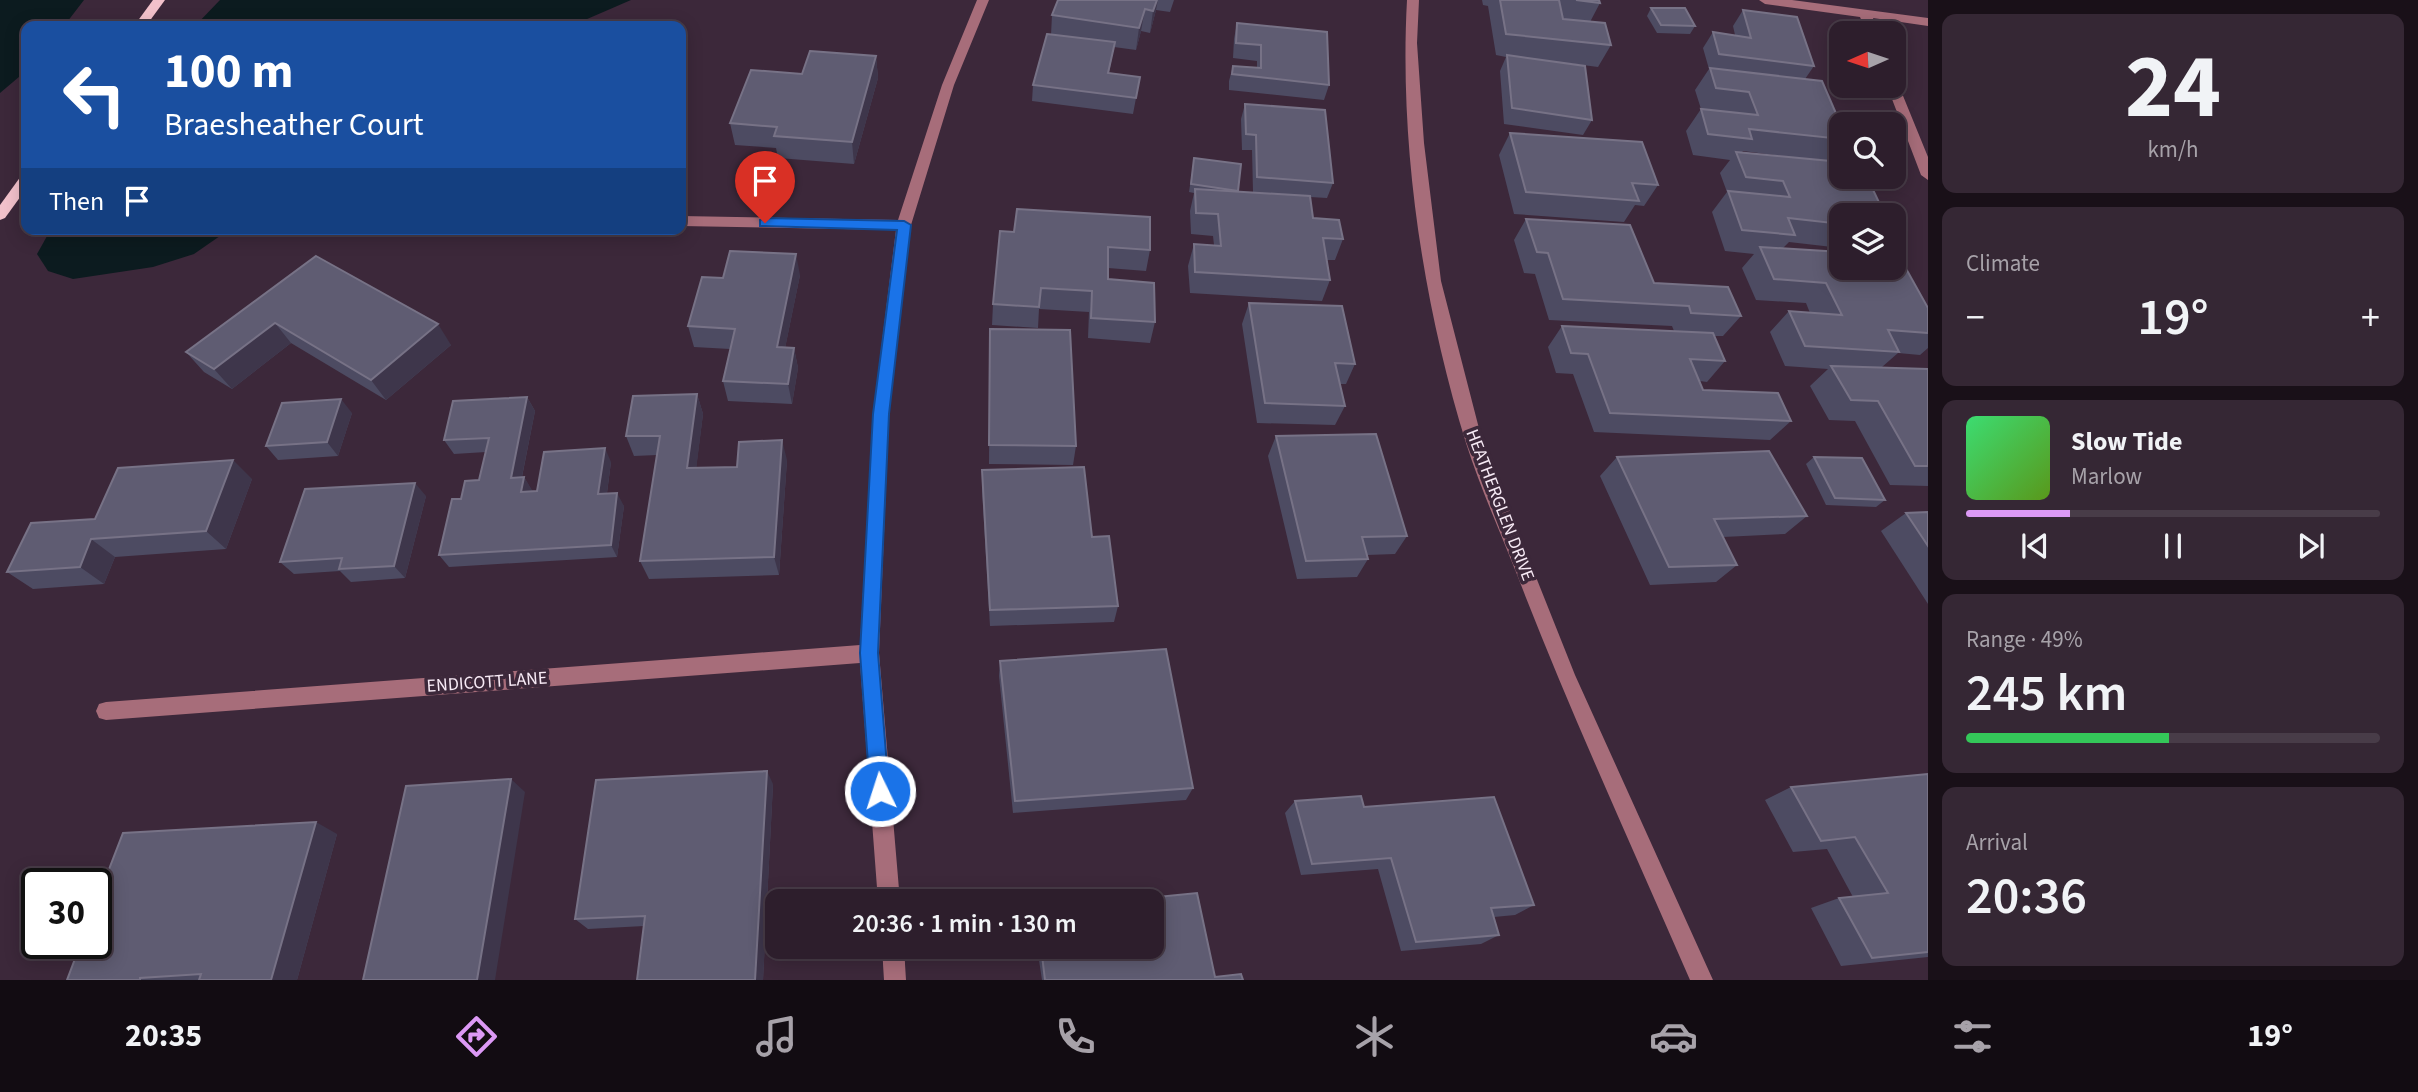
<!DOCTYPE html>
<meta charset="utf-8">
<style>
:root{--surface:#2d1e2c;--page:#352734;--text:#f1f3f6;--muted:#a7a2a9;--line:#483c48;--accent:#dc99f5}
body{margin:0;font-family:"Source Sans 3",sans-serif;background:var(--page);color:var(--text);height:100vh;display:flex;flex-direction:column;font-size:26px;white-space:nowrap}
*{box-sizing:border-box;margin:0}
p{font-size:23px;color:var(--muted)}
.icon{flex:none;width:38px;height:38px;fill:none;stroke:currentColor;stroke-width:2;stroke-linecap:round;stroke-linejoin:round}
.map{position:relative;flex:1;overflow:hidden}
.drawer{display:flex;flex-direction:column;gap:14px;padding:14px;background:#191018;width:490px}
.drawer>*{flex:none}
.hud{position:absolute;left:21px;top:21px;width:665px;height:214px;border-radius:14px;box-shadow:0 4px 18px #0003,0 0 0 2px var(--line);background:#1a4fa0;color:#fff;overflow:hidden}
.needle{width:46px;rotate:267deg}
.controls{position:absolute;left:1829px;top:21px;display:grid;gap:14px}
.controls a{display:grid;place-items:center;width:77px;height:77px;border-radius:14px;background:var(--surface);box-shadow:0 4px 18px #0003,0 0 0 2px var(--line);font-size:35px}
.speed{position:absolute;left:21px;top:868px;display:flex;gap:14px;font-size:35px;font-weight:700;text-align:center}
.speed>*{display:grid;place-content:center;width:91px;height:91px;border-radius:50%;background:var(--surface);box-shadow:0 4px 18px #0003,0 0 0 2px var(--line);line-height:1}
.speed .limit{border:4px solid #111;border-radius:10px;background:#fff;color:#111}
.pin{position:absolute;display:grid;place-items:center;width:60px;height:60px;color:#fff;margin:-72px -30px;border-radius:50% 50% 50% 0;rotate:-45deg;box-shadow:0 0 7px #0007}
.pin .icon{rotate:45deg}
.me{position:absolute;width:77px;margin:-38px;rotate:356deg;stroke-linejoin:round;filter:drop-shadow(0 0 5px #0008)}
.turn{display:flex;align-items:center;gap:24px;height:147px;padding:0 28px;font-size:32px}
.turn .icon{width:91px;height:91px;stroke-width:2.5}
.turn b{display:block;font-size:49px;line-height:60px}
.then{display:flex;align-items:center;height:66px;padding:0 28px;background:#0003;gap:14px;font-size:26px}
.big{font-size:52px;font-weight:600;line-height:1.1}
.drawer .tile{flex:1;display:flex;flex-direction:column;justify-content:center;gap:10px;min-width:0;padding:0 24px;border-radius:14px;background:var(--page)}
.drawer .dial{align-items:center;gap:0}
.dial b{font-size:91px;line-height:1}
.song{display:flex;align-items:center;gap:21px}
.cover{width:84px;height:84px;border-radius:10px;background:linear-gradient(135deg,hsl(140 70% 55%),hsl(90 70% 35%))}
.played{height:7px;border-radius:4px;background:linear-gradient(90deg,var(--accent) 25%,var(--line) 25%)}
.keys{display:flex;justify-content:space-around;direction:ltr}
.heat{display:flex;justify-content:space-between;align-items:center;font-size:38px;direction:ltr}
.charge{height:10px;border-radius:5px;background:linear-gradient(90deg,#34c759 49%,var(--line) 0)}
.trip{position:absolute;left:765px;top:889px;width:399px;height:70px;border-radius:14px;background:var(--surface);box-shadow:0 4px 18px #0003,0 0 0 2px var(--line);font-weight:600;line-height:70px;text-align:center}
.tabs{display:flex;height:112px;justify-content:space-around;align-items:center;background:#120c12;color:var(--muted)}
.tabs .icon{width:49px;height:49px}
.tabs .selected{color:var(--accent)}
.tabs b{font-size:32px;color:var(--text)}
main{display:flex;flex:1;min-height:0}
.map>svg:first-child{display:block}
</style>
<main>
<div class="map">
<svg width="1928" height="980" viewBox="0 0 1928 980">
<rect width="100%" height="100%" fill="#3c283a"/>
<g fill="#0c1b1f">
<path d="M0 0H84L64 26H26V71L0 93Z"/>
<path d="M220 0H631L571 26H195Z"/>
<path d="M51 229H230L194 254 153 267 73 279 48 271 37 254Z"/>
</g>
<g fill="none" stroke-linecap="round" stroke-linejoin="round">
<g fill="#a76d7a" fill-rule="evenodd">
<path d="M977 0H989L954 85 911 225 889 414 879 653 900 901H878L860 663 106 720 99 718 96 711 99 704 106 702 860 645 873 414 896 230 681 226V216L898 220 942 85Z"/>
<path d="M1407 0H1419L1417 43 1424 143 1441 281 1483 444 1575 675 1713 980H1690C1631 844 1569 710 1516 572 1499 529 1480 487 1466 443 1423 304 1399 146 1407 0Z"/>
<path d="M1759 0H1792L1928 18V26L1873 18 1879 33H1867L1860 17 1765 4Z"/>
<path d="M1894 82 1899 86 1928 157V180L1921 175 1887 86H1894Z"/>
<path d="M882 947H904L906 980H884Z"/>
</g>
<g fill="#f2c1cb" fill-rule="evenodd">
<path d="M153 0H165L146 26H134Z"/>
<path d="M26 174V189L5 218 0 220V205L21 176Z"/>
</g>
</g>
<g fill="#4d4b62" fill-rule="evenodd">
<path d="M1058 0H1174L1170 12 1156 10 1150 33 1141 31 1136 50 1114 47 1109 73 1140 77 1133 114 1032 101 1033 85 1051 35 1052 15Z"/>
<path d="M1482 0H1599L1600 3 1590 22 1611 45 1598 67 1567 63 1592 120 1583 135 1504 124 1500 71 1506 57 1496 55 1488 6 1483 5Z"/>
<path d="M1651 8 1695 26 1690 34 1657 33 1647 16Z"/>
<path d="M1743 10 1814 66 1805 79 1841 125V148L1830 161 1841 215V248L1789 242 1783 248 1928 308V348L1920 355 1898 353 1882 367 1928 369V486L1890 485 1855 421 1829 420 1810 386 1828 369 1785 366 1770 332 1789 311 1810 313 1806 303 1756 300 1742 268 1754 254 1725 251 1712 212 1727 192 1720 173 1730 160 1693 155 1686 131 1701 109 1695 90 1709 69 1703 48 1713 32 1735 35 1733 26ZM1743 151 1791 157 1742 152Z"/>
<path d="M1237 23 1329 85 1324 100 1229 90V81L1233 66 1257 68V61L1233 58 1234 39Z"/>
<path d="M876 56 878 78 854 164 778 158 776 148 735 145 730 123 802 74Z"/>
<path d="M1245 104 1333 183 1327 198 1310 197 1313 218 1343 239 1335 260H1327L1330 280 1322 301 1190 293 1188 266 1194 244 1214 245 1213 236 1191 234 1190 211 1194 193 1189 192 1194 158 1238 192H1253L1252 150H1242L1241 119Z"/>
<path d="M1510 133 1658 185 1644 206 1635 205 1624 222 1514 214 1499 155Z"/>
<path d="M1526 219 1654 283 1741 316 1723 336H1714L1725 361 1707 382 1700 381 1703 390 1791 421 1770 440 1594 432 1573 374 1556 373 1548 347 1562 326 1674 331 1672 326 1549 320 1535 274 1524 273 1514 240Z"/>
<path d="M1000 231 1150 250 1146 271 1108 268V279L1155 322 1150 343 1088 338 1089 312 1039 309 1038 328 992 325 993 304Z"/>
<path d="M316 256 451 345 386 400 291 343 232 389 204 372 186 352Z"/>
<path d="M800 275 785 348H794L798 368 792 404 728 401 723 381 730 349 694 347 688 326 723 278Z"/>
<path d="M1249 303 1355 364 1346 384H1340L1345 406 1335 425 1257 423 1242 324Z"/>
<path d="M990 329 1076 446 1073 465 989 464Z"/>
<path d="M697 394 703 414 696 468 737 467 787 460 779 575 649 579 640 561 657 455 634 456 626 436Z"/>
<path d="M527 397 535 411 522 477H524L532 491H537L611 462 607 493 624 506 617 557 449 567 439 555 461 499 479 480 486 452 454 454 444 440Z"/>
<path d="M352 413 338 456 278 460 266 446Z"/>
<path d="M1276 436 1407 536 1395 554 1367 555 1368 559 1357 577 1297 579 1268 456Z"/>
<path d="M1617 457 1807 516 1785 534 1723 537 1737 565 1716 582 1650 585 1600 476Z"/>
<path d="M1814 457 1885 500 1876 507 1826 505 1806 464Z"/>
<path d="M982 470 1092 537 1118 606 1114 622 990 626 982 489Z"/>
<path d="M252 479 226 549 115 557 104 584 33 589 7 572 95 519Z"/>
<path d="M426 496 405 578 351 582 340 571 294 574 280 562Z"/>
<path d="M1928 512V604L1881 531 1906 513Z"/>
<path d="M1000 661 1193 788 1186 800 1013 813 999 676Z"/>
<path d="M1928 774V957L1841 966 1811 908 1839 898 1853 897 1827 849 1793 852 1765 800 1791 787Z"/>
<path d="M773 784 763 980H637L644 926 588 929 575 919Z"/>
<path d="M1295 801 1364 807 1534 905 1515 915 1494 917 1499 935 1481 944 1401 951 1378 869 1301 875 1285 813Z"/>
<path d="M337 834 297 980H67Z"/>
<path d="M1037 947H1152L1215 977 1243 980H1042Z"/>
</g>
<g fill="#3e364b">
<path d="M1157 0H1158L1156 10 1150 33 1153 11Z"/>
<path d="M1145 9 1141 31 1136 50 1139 28Z"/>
<path d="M876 56 878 78 854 164 852 142Z"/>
<path d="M796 254 800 275 781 368 777 347Z"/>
<path d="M275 323 291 343 232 389 214 369Z"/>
<path d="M438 324 451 345 386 400 371 380Z"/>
<path d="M794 348 798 368 792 404 788 384Z"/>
<path d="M697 394 703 414 694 487 687 468Z"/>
<path d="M527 397 535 411 519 491 511 478Z"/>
<path d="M341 399 352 413 338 456 327 442Z"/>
<path d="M782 440 787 460 779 575 774 557Z"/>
<path d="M605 448 611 462 605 507 598 494Z"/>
<path d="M233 460 252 479 226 549 206 531Z"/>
<path d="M524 477 532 490 529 505 521 492Z"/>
<path d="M415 483 426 496 405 578 394 566Z"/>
<path d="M617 493 624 506 617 557 611 545Z"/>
<path d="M91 539 115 557 104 584 80 567Z"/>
<path d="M767 771 773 784 763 980H755Z"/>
<path d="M511 779 525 792 495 980H477Z"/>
<path d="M316 822 337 834 297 980H271Z"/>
</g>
<g fill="#5f5c72" stroke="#777286" stroke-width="2">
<path d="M1058 0H1157L1153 11 1145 9 1139 28 1052 15Z"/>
<path d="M1500 0H1559L1563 19 1605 23 1611 45 1506 34Z"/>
<path d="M1576 0H1599L1600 3Z"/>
<path d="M1651 8H1685L1695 26 1661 25Z"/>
<path d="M1743 10 1797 17 1814 66 1719 54 1713 32 1751 38Z"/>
<path d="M1237 23 1327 32 1329 85 1232 74 1233 66 1261 68V45L1236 43Z"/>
<path d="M1047 34 1115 42 1108 73 1140 77 1136 98 1033 85Z"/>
<path d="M810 51 876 56 852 142 774 136 777 127 730 123 751 70 802 74Z"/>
<path d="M1507 55 1585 66 1592 120 1512 108Z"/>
<path d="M1710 68 1822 81 1841 125V139L1749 129 1752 139 1708 134 1701 109 1758 115 1749 92 1716 88Z"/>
<path d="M1245 104 1325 110 1333 183 1257 177 1256 135 1246 134Z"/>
<path d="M1510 133 1642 142 1658 185 1632 183 1639 201 1526 192Z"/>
<path d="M1736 152 1841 162V177H1867L1885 215H1841V224L1788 218 1795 235 1742 230 1728 191 1790 197 1783 181 1746 177Z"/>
<path d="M1194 158 1241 164 1238 191 1191 184Z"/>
<path d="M1195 189 1310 196 1313 218 1339 220 1343 239 1323 238 1330 280 1195 272 1194 244 1221 246 1218 214 1196 213Z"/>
<path d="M1017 209 1150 217V250L1108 247V279L1154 283 1155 322 1091 318 1092 291 1041 288 1039 307 993 304 1000 231 1014 232Z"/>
<path d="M1526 219 1630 225 1654 283 1728 287 1741 316 1691 313 1689 306 1563 299 1548 253 1537 252Z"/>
<path d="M1760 247 1841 252V268H1894V256H1899L1928 308V333L1888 330 1899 352 1805 346 1789 311 1842 315 1826 283 1774 279Z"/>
<path d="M730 251 796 254 777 347 794 348 788 384 723 381 735 329 688 326 702 277 723 278Z"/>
<path d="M316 256 438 324 371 380 275 323 214 369 186 352Z"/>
<path d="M1249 303 1342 306 1355 364 1335 363 1345 406 1265 403Z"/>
<path d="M1562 326 1713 333 1725 361 1690 359 1703 390 1778 393 1791 421 1610 413 1588 354 1571 353Z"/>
<path d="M990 329 1070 330 1076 446 989 445Z"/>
<path d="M1831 366 1928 369V466H1915L1878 401 1851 400Z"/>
<path d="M697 394 687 468 737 467 739 442 782 440 774 557 640 561 660 436H626L633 396Z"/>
<path d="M527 397 511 478 524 477 521 492 537 491 544 452 605 448 598 494 617 493 611 545 439 555 452 499H461L465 481 479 480 489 438 444 440 453 401Z"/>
<path d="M341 399 327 442 266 446 282 403Z"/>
<path d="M1376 434 1407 536 1362 537 1368 559 1306 561 1276 436Z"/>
<path d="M1769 451 1807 516 1714 519 1737 565 1669 567 1617 457Z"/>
<path d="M1814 457 1862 458 1885 500 1835 498Z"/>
<path d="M233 460 206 531 91 539 80 567 7 572 31 523 95 519 118 468Z"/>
<path d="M1084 467 1092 537 1109 536 1118 606 990 610 982 470Z"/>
<path d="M415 483 394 566 339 569 342 558 280 562 305 489Z"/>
<path d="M1928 512V546L1906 513Z"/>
<path d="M1166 649 1193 788 1015 801 1000 661Z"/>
<path d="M767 771 755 980H637L645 916 575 919 596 780Z"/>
<path d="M1928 774V952L1872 958 1839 898 1888 893 1855 837 1821 841 1791 787Z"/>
<path d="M511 779 477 980H363L406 786Z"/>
<path d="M1361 796 1364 807 1494 797 1534 905 1491 908 1499 935 1416 942 1391 858 1312 864 1295 801Z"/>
<path d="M316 822 271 980H199L201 974 140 978V980H67L81 943H96V903L123 833Z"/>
<path d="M1197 893 1215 977 1241 974 1243 980H1045L1041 947H1152V901H1117Z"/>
</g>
<path fill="#1a73e8" stroke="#114b97" stroke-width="2" d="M765 218 904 221 911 225 889 414 878 653 889 791 887 798 880 800 873 798 870 791 860 653 873 414 897 230 760 226V220Z"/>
<g text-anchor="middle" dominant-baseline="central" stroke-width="7" stroke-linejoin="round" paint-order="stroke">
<g font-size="18" fill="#f7eaf5" stroke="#3c283a">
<text transform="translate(1500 505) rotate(69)">HEATHERGLEN DRIVE</text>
<text transform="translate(487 682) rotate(-4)">ENDICOTT LANE</text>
</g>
</g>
</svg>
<div class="controls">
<a><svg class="needle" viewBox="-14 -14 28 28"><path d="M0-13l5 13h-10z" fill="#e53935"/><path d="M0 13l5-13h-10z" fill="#a7a2a9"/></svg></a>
<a><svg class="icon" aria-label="search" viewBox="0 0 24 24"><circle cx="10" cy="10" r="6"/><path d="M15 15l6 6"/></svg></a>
<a><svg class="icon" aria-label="layers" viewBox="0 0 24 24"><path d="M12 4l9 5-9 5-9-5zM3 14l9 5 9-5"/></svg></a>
</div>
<div class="speed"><div class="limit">30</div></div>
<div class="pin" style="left:765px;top:223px;background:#d93025"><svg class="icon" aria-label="arrive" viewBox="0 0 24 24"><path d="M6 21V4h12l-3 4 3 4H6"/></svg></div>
<svg class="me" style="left:880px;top:791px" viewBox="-20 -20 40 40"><circle r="17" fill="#1a73e8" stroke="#fff" stroke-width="3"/><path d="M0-11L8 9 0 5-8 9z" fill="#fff"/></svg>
<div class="trip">20:36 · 1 min · 130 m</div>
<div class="hud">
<div class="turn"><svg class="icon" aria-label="left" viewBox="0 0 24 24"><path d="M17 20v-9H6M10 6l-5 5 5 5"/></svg><div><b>100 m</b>Braesheather Court</div></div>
<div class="then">Then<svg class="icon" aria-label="arrive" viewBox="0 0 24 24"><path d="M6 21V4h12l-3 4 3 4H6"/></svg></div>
</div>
</div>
<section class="drawer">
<div class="tile dial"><b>24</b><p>km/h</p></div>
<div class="tile"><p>Climate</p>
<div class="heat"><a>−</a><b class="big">19°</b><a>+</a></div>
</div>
<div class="tile">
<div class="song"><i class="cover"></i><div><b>Slow Tide</b><p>Marlow</p></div></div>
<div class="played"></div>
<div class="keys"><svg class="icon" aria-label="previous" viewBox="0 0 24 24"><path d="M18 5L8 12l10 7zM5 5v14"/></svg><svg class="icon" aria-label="pause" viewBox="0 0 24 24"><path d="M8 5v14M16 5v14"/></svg><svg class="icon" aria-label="next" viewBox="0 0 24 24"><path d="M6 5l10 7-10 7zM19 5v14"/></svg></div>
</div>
<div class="tile"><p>Range · 49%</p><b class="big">245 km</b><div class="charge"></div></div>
<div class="tile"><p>Arrival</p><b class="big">20:36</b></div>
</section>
</main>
<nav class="tabs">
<b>20:35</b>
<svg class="icon selected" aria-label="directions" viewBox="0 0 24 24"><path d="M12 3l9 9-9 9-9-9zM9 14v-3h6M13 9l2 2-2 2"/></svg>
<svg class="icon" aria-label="music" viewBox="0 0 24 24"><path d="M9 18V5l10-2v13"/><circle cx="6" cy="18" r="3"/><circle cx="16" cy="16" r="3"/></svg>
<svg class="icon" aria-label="phone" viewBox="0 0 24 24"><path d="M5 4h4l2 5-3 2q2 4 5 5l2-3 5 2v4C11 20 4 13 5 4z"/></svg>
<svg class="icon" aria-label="climate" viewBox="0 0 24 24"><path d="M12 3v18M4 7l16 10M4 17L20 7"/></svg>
<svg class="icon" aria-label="car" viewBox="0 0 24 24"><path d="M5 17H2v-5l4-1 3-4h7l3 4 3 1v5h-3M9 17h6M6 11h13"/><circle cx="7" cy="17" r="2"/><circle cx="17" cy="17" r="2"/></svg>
<svg class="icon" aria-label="filters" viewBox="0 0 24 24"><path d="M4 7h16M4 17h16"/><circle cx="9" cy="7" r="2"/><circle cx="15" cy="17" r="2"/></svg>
<b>19°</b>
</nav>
